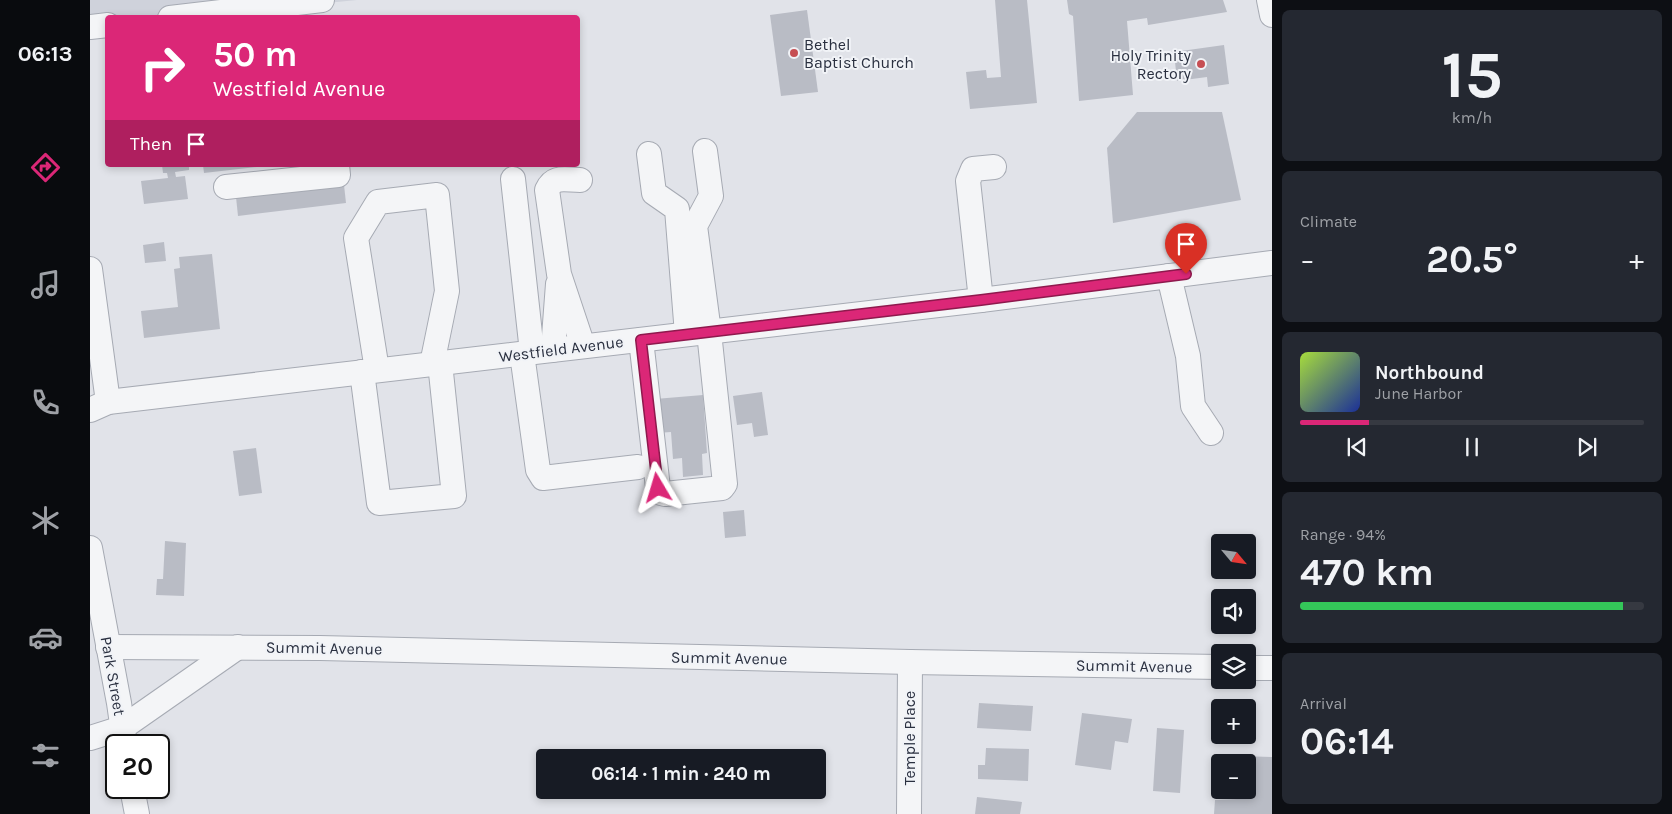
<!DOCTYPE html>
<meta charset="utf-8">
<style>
:root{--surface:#171b24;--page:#242831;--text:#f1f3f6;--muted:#9ea1a6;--line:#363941;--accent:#db2777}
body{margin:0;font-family:Karla,sans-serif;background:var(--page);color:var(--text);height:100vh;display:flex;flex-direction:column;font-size:19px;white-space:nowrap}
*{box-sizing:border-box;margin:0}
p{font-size:16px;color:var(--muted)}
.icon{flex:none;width:28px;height:28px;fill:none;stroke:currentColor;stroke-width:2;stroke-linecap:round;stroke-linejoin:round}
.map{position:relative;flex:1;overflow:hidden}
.drawer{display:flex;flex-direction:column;gap:10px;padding:10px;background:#0d0f14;width:400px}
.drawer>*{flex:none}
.guide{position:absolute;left:15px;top:15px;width:475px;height:152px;border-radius:5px;box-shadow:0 2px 8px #0003;background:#db2777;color:#fff;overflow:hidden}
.needle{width:32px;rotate:119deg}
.tools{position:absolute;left:1121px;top:534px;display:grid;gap:10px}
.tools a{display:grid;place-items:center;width:45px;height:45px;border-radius:5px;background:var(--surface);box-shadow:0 2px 8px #0003;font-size:25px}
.speed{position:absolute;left:15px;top:734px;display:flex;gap:10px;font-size:25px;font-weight:700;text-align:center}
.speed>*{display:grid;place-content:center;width:65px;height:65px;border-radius:50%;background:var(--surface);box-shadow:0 2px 8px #0003;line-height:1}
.speed .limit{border:2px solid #111;border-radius:8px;background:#fff;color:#111}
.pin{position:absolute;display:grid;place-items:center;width:42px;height:42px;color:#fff;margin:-51px -21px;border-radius:50% 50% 50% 0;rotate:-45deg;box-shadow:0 0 5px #0007}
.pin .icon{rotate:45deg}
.me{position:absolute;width:55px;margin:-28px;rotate:353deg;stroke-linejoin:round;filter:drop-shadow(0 0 4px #0008)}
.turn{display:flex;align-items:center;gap:18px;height:105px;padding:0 25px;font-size:22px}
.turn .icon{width:65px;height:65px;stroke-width:2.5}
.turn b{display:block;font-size:35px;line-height:42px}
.then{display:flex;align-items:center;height:48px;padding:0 25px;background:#0003;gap:10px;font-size:19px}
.big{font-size:38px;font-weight:700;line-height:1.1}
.drawer .widget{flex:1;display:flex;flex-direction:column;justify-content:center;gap:8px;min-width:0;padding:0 18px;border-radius:8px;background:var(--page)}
.drawer .dial{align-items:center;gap:0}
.dial b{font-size:65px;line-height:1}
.song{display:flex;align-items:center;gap:15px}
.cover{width:60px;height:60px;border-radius:8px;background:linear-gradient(135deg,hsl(80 70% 55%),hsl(230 70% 35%))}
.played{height:5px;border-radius:2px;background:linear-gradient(90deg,var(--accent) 20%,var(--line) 20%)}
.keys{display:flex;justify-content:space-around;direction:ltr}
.heat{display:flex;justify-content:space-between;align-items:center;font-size:28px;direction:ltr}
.charge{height:8px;border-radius:4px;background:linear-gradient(90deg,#34c759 94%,var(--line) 0)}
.trip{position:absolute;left:446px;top:749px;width:290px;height:50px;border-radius:5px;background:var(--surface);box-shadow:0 2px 8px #0003;font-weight:700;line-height:50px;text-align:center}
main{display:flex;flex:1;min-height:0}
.tabs{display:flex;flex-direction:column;width:90px;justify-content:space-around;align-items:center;background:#090b0e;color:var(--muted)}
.tabs .icon{width:35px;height:35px}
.tabs .current{color:var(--accent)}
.tabs b{font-size:22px;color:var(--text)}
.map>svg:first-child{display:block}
</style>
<main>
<nav class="tabs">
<b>06:13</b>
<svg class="icon current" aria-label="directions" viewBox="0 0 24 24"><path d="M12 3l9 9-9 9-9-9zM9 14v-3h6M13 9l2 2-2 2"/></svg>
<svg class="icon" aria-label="music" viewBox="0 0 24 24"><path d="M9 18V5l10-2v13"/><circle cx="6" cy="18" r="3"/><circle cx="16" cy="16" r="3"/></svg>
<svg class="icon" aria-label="phone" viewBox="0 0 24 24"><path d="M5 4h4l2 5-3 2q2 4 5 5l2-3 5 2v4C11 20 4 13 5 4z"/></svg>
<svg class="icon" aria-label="climate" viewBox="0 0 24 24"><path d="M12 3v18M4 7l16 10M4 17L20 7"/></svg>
<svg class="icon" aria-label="car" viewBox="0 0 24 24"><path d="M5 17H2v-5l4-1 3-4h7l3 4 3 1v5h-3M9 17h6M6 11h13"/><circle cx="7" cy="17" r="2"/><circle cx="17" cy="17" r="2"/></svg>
<svg class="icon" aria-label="filters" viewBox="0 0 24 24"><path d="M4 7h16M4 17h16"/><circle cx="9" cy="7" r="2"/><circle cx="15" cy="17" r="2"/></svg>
</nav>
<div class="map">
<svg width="1182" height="814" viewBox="0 0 1182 814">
<rect width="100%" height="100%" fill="#e1e3e9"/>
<path fill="#cfd2db" d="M0 0H267L95 17 18 18 0 27Z"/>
<g fill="#b9bcc5">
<path d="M905 0H937L947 103 880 109 876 72 896 70 897 78 911 77Z"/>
<path d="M977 0H1133L1137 12 1058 25 1057 18 1037 21 1043 95 989 101 983 16 979 14Z"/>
<path d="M717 10 728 92 691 96 680 15Z"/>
<path d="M1134 45 1139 84 1118 87 1117 77 1087 81 1084 52Z"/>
<path d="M1047 112H1132L1151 200 1023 223 1017 148Z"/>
<path d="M72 165H99V170L85 172 86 177 95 176 98 199 54 204 51 181 78 178 77 173H73Z"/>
<path d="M113 165H167V167L114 173Z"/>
<path d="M254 185 256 203 148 216 146 197Z"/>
<path d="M74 242 76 261 55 263 53 245Z"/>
<path d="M122 254 130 329 54 338 51 311 88 307 84 269 90 268 89 257Z"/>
<path d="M672 392 678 435 664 437 662 423 647 425 643 396Z"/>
<path d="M613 395 617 453 612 454 613 475 593 477 592 458 583 459 581 432 567 433 565 399Z"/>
<path d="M166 448 172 493 149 496 143 451Z"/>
<path d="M654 510 656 536 635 538 633 512Z"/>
<path d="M75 541 96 543 94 596 66 595 67 579H73Z"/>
<path d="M889 703 943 706 941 731 887 728Z"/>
<path d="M992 713 1042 719 1038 743 1025 741 1021 770 985 765Z"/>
<path d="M1067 728 1094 730 1090 793 1063 791Z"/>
<path d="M896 748 939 749 938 781 888 779V765H895Z"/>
<path d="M1148 756 1182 757V814H1124L1125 800 1147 799V790H1158V762H1148Z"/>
<path d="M887 797 932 802 930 814H885Z"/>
</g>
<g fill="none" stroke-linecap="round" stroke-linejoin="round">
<g stroke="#a6aab3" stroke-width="26">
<g id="minor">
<path d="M1179 0 1182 15"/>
<path d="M80 18 232 0"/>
<path d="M0 27 18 25"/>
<path d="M559 154 564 193 587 209 597 334"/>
<path d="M423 179 442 352"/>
<path d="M490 180C475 180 464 175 457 190L469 274 493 346"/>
<path d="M136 187 248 175 247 165"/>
<path d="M0 269 18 402"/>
<path d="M1079 276 1098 356 1103 406 1121 433"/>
<path d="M891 300 878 181 883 169 904 167"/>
<path d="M551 340 568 488 571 493 575 494 632 488 635 484 619 332 605 226 621 196 615 151"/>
<path d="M463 350 468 284"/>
<path d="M432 354 448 470 453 478 548 467"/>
<path d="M287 370 266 238 288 202 347 195 357 291 342 364"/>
<path d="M272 372 289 503 364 496 350 363"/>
<path d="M0 410 18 402 891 300 1182 263"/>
<path d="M0 548 29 703 35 745"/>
<path d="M18 647 230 648 820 662 1130 667"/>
<path d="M1158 668H1182"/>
<path d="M0 738 32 728 148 647"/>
<path d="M42 788 47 814"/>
<path d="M819 814 820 662"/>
</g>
</g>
<use href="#minor" stroke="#f4f5f7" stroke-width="24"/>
</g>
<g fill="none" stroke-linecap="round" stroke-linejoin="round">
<g stroke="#8e194d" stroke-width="12">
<path id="route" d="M568 488 551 340 891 300 1096 274"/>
</g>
<use href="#route" stroke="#db2777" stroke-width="9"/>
</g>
<g fill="#c64e53" stroke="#f1f3f7" stroke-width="2">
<circle cx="704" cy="53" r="5"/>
<circle cx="1111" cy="64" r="5"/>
</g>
<g text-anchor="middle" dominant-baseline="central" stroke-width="4" stroke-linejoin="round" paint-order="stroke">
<g font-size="16" fill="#2a3040" stroke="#f1f3f7" text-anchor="start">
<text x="714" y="44">Bethel<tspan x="714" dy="18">Baptist Church</tspan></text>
<text x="1101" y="55" text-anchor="end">Holy Trinity<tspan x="1101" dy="18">Rectory</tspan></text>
</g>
<g font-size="16" fill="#2a3040" stroke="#f1f3f7">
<text transform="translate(471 349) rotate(-7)">Westfield Avenue</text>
<text transform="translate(234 648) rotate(1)">Summit Avenue</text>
<text transform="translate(639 658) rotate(1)">Summit Avenue</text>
<text transform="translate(1044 666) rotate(1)">Summit Avenue</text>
<text transform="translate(23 676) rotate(80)">Park Street</text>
<text transform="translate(819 738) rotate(-90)">Temple Place</text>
</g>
</g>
</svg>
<div class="tools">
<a><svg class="needle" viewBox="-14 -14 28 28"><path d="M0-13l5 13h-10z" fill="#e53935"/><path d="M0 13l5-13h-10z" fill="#9ea1a6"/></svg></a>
<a><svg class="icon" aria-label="sound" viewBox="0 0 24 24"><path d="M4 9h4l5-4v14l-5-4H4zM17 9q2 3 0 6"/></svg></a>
<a><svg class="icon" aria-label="layers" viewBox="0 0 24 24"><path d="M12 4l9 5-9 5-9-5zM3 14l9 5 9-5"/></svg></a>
<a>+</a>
<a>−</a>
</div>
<div class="speed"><div class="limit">20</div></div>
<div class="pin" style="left:1096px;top:274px;background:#d93025"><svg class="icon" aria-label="arrive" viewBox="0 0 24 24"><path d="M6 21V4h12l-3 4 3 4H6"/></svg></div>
<svg class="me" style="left:568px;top:488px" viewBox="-20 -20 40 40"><path d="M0-17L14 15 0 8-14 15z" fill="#db2777" stroke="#fff" stroke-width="4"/></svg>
<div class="trip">06:14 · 1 min · 240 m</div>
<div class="guide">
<div class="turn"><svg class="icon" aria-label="right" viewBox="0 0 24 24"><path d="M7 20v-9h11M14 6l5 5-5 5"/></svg><div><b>50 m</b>Westfield Avenue</div></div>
<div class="then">Then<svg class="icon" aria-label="arrive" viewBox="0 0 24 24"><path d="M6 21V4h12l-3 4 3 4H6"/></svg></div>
</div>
</div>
<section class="drawer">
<div class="widget dial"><b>15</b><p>km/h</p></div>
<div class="widget"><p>Climate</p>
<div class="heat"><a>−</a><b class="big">20.5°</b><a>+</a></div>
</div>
<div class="widget">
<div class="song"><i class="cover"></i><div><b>Northbound</b><p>June Harbor</p></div></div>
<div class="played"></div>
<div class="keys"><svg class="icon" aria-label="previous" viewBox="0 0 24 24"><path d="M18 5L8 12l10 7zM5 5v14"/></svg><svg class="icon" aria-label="pause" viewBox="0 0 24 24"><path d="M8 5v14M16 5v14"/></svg><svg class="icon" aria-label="next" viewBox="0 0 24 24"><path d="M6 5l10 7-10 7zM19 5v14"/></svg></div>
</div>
<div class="widget"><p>Range · 94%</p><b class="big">470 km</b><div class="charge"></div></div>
<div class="widget"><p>Arrival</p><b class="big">06:14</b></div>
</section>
</main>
